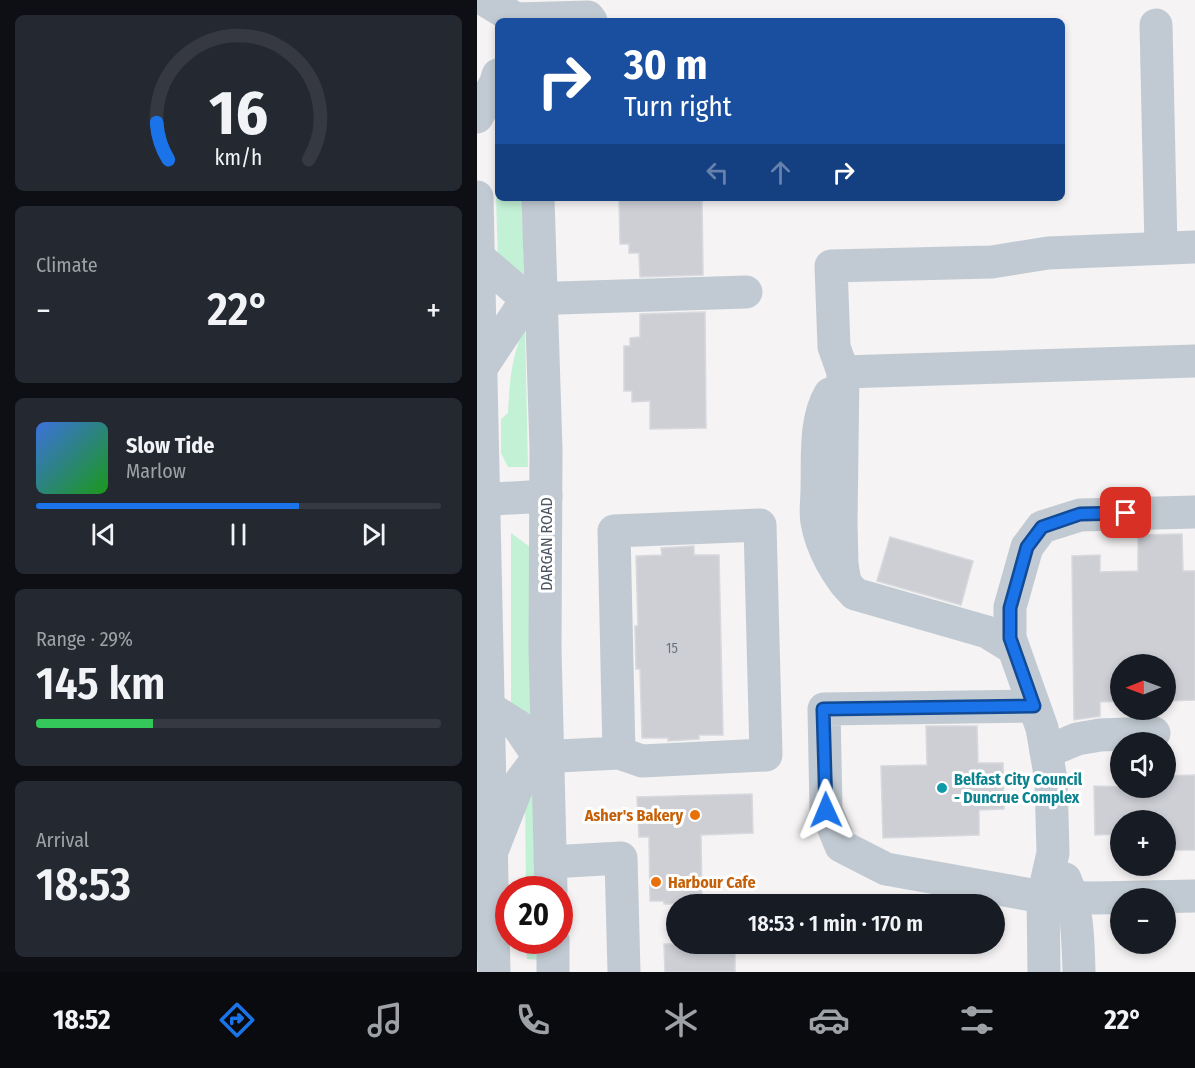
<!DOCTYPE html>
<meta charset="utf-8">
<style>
:root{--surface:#171b24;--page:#242831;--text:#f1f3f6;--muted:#9ea1a6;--line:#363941;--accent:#1a73e8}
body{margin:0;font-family:"Fira Sans Condensed",sans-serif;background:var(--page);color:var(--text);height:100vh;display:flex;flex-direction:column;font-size:22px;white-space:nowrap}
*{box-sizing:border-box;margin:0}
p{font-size:20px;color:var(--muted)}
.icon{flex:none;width:33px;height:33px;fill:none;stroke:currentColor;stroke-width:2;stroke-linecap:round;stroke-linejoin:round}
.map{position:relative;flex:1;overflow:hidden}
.panel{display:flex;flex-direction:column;gap:15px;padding:15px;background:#0d0f14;width:477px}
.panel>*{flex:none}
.top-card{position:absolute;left:18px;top:18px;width:570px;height:183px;border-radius:9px;box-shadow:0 3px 9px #0003;background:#1a4fa0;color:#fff;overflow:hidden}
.needle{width:39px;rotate:269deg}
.fabs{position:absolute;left:633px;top:654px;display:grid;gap:12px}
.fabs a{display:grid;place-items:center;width:66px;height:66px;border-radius:50%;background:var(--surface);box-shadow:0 3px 9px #0003;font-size:30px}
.speed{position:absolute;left:18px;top:876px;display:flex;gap:12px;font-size:30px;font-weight:700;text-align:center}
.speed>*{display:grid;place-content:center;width:78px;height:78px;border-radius:50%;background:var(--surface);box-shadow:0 3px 9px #0003;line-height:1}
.speed .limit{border:9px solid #d22;background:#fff;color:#111}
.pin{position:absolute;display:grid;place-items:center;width:51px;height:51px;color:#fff;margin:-26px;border-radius:12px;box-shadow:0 3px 9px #0006}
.me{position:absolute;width:66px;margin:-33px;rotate:359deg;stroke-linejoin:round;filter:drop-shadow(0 0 4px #0008)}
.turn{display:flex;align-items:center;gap:21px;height:126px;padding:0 30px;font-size:27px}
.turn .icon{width:78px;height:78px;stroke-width:2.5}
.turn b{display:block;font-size:42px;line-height:51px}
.lanes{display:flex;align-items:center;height:57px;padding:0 30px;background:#0003;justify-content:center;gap:30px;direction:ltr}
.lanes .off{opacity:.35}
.big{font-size:45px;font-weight:600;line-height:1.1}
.panel .tile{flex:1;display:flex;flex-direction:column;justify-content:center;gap:9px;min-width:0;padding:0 21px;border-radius:9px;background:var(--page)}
.panel .dial{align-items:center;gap:0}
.dial svg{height:156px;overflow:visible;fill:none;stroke:var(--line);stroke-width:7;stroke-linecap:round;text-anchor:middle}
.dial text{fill:var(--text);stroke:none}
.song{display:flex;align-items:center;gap:18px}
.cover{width:72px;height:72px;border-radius:9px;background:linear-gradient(135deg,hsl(220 70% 55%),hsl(120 70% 35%))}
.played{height:6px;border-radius:3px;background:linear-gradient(90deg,var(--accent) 65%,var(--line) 65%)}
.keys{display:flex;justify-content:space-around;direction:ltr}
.heat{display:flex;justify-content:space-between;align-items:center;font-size:33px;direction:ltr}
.charge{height:9px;border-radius:4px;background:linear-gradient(90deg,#34c759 29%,var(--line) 0)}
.trip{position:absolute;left:189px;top:894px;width:339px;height:60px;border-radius:30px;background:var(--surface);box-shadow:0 3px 9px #0003;font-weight:600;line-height:60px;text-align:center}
.dock{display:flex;height:96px;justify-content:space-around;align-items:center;background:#090b0e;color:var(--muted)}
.dock .icon{width:42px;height:42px}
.dock .current{color:var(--accent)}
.dock b{font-size:27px;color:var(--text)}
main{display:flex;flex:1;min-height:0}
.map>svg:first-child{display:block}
</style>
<main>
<section class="panel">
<div class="tile dial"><svg viewBox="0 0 100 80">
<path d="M14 69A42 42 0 1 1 86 69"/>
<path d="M14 69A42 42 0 0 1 8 50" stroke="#1a73e8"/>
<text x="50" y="56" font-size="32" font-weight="700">16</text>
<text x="50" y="72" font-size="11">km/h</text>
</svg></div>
<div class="tile"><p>Climate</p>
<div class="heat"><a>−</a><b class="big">22°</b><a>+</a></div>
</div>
<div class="tile">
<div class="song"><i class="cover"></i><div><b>Slow Tide</b><p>Marlow</p></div></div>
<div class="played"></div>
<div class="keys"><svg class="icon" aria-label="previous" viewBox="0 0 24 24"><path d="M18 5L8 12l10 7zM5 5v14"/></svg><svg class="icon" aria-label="pause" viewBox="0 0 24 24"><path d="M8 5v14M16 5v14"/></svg><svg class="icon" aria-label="next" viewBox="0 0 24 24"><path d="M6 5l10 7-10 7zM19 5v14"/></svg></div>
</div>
<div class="tile"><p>Range · 29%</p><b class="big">145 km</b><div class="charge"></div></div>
<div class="tile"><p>Arrival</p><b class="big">18:53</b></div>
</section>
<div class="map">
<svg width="718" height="972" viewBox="0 0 718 972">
<rect width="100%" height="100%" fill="#f5f3f3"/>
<g fill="#c3f1d5">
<path d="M21 192V198H45L47 282 21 262 19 195Z"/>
<path d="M48 326 51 467H31L24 453V419L31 413C33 378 34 359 48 326Z"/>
<path d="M34 533 53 547 56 716 34 708Z"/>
<path d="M59 791 62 889H49L48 798Z"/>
<path d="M49 941H63L64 960 50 959Z"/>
</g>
<g fill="#cdcfd5" stroke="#d7d9de" stroke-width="1.5">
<path d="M142 198H225L226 275 163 277 162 253H152V244H143Z"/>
<path d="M228 312 229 428 173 429V401L155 402V391H147V346H153V338L163 337V314Z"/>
<path d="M705 534 706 571H718V700L688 701V664H644V701L623 702V716L597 720 595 556 623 555V572L661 571V535Z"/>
<path d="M413 537 496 561 484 605 400 581Z"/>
<path d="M217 546V555H242L246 735H222V739L191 741V738H165L163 669H159L158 626H161L159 556 185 555 184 548Z"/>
<path d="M449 726H500L501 763H526L527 809 502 810V835L406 838 404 766 450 765Z"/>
<path d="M718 775V850H688V820H644V834L618 835 617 786 688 788V776Z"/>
<path d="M275 794 276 833 224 835 225 904H187V901H173L172 837H162L160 797Z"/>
<path d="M187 944H258V972H188Z"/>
</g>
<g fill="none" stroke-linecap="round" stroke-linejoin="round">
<g stroke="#c1cad2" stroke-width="33">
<path d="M8 0 39 19 111 17 114 21"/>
<path d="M679 25 684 248"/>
<path d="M0 117 19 82 21 75"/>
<path d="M0 197 17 972"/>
<path d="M61 198 69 449 68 649 74 890"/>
<path d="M1 257 50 299 269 292"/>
<path d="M4 368 50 299"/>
<path d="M366 372 718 361"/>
<path d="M353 394C337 421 341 459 340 489 340 500 338 512 340 522 344 547 360 576 378 594L510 632 536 648"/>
<path d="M0 500 69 496"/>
<path d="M368 583 365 564 364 523 366 372 357 347 354 266 515 262 571 253 718 247"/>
<path d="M557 706 347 709 349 810 364 846 409 869 566 897 618 898 718 896"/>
<path d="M12 708 41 726 62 757"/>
<path d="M569 752 600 739 623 735 677 733"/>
<path d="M15 851 41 785 62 757 142 753 165 761 289 755 283 525 137 531 142 753"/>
<path d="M73 862 144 858 147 972"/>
<path d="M588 879C601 910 601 939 602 972"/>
<path d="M76 940V972"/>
<path d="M567 972 566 897 576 853 574 780 565 728 533 638V607L550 547 565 527 603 515 718 512"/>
</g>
</g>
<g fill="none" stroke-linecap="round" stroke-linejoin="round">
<g stroke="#114b97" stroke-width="15">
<path id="route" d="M349 810 346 709 557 706 533 638V608L550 547 565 527 603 514 649 513"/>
</g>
<use href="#route" stroke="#1a73e8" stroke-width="10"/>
</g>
<circle fill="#0f9aa8" stroke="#fff" stroke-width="2" cx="465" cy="788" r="6"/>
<g fill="#e8710a" stroke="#fff" stroke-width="2">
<circle cx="218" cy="815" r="6"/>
<circle cx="179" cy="882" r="6"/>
</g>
<g text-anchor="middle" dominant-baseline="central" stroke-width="6" stroke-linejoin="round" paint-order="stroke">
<g font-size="14" fill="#6b747e">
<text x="195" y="648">15</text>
</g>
<g font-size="16" fill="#4a5661" stroke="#fff">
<text transform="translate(69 544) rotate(-90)">DARGAN ROAD</text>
</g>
<g font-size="16" font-weight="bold" fill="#0d838f" stroke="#fff" text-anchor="start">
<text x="477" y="779">Belfast City Council<tspan x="477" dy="18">- Duncrue Complex</tspan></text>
</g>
<g font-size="16" font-weight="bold" fill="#c56008" stroke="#fff" text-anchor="end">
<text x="206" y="815">Asher's Bakery</text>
<text x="191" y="882" text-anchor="start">Harbour Cafe</text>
</g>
</g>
</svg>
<div class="fabs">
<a><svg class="needle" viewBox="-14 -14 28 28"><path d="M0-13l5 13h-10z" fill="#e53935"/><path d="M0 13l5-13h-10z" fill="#9ea1a6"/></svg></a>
<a><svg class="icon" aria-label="sound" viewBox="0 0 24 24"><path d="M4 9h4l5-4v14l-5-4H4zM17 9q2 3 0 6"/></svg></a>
<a>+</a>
<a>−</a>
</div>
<div class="speed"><div class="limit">20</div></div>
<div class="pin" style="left:649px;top:513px;background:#d93025"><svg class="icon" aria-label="arrive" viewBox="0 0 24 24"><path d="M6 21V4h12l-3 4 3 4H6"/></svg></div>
<svg class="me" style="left:349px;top:810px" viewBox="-20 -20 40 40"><path d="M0-17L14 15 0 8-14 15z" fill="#1a73e8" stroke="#fff" stroke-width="4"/></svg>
<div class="trip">18:53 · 1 min · 170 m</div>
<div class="top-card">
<div class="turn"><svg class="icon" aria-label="right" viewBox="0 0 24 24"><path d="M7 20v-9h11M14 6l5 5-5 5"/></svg><div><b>30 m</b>Turn right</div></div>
<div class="lanes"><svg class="icon off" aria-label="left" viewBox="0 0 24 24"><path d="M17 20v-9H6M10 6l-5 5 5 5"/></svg><svg class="icon off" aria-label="ahead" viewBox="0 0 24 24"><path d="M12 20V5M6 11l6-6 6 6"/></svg><svg class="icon" aria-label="right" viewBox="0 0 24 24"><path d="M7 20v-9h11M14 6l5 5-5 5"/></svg></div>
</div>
</div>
</main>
<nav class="dock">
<b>18:52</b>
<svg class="icon current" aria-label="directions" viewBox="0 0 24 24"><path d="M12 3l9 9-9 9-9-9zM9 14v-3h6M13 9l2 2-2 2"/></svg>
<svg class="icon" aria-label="music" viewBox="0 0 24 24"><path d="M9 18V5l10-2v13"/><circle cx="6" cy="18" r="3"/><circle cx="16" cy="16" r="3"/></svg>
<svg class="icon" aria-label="phone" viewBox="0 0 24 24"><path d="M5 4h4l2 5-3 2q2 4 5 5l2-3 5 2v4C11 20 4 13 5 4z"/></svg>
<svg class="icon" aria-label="climate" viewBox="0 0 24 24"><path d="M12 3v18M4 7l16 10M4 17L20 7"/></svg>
<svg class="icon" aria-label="car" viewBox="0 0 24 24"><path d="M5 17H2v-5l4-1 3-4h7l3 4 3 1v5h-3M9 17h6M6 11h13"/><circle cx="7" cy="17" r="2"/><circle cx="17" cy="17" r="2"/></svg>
<svg class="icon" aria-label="filters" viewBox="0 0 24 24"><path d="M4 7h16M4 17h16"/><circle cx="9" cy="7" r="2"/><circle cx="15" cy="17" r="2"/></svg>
<b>22°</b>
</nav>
